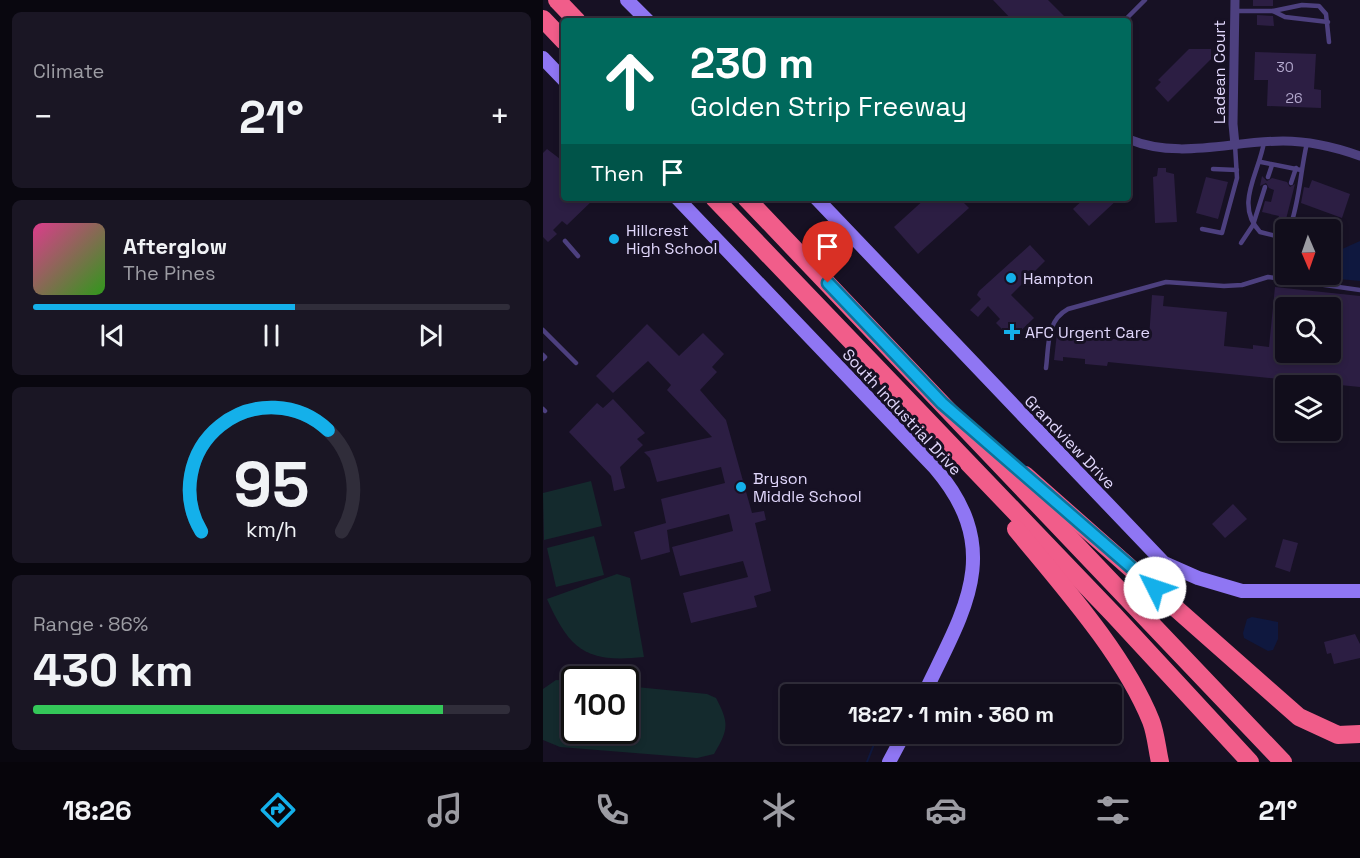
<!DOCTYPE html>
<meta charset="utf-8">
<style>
:root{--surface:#110d1b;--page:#1a1624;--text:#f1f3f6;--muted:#9c9ca3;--line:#302d3a;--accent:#14b0ea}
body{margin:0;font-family:"Space Grotesk",sans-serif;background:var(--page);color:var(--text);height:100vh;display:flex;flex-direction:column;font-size:22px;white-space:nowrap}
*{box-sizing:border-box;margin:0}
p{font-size:20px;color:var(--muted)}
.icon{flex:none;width:33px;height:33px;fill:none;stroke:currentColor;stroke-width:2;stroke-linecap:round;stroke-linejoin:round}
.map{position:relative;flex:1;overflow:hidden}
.panel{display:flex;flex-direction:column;gap:12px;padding:12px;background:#09070f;width:543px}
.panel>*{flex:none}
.top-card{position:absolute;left:18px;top:18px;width:570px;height:183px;border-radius:6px;box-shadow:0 3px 9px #0003,0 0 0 2px var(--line);background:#00695c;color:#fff;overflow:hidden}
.needle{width:39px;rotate:178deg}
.fabs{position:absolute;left:732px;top:219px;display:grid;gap:12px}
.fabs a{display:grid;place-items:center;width:66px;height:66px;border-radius:6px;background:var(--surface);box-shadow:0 3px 9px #0003,0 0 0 2px var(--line);font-size:30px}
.speed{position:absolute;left:18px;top:666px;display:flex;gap:12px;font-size:30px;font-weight:700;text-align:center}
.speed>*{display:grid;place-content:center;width:78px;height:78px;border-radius:50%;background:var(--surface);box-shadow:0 3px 9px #0003,0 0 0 2px var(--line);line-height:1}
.speed .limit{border:3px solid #111;border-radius:9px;background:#fff;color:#111}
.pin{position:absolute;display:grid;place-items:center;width:51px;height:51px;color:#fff;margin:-62px -26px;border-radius:50% 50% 50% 0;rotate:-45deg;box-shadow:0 0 6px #0007}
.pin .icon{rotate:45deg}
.me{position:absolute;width:66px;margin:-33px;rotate:311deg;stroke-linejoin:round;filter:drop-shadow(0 0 4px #0008)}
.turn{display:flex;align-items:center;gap:21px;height:126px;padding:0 30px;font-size:27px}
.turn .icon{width:78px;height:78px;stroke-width:2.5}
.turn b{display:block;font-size:42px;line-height:51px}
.then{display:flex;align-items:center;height:57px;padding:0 30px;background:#0003;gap:12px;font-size:22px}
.big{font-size:45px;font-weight:700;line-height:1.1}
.panel .card{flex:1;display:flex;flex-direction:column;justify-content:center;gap:9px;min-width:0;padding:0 21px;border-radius:9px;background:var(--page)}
.panel .dial{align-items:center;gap:0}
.dial svg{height:156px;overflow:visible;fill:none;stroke:var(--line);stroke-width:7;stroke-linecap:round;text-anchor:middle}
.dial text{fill:var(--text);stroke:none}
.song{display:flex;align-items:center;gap:18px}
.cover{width:72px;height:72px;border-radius:9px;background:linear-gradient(135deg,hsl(330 70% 55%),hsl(110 70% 35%))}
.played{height:6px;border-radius:3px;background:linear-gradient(90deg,var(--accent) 55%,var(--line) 55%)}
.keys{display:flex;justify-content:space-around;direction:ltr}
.heat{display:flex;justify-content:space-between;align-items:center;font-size:33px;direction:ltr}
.charge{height:9px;border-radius:4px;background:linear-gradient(90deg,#34c759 86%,var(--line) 0)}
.trip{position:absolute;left:237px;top:684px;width:342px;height:60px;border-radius:6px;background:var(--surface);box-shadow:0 3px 9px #0003,0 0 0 2px var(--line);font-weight:700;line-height:60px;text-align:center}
.tabs{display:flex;height:96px;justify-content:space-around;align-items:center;background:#07050b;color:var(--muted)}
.tabs .icon{width:42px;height:42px}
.tabs .current{color:var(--accent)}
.tabs b{font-size:27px;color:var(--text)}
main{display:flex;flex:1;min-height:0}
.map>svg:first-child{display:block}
</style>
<main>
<section class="panel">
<div class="card"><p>Climate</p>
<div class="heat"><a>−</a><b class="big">21°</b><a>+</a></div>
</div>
<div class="card">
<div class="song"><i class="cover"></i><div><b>Afterglow</b><p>The Pines</p></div></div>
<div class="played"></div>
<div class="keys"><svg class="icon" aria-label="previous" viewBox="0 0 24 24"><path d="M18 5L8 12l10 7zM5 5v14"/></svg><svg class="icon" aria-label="pause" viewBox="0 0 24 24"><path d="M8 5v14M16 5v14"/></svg><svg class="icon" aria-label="next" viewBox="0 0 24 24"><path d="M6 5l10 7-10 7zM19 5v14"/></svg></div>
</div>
<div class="card dial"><svg viewBox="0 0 100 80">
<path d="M14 69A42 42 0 1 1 86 69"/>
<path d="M14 69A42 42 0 0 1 79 17" stroke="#14b0ea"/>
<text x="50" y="56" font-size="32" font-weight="700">95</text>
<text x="50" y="72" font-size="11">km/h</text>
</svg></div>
<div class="card"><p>Range · 86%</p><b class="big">430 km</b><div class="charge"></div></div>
</section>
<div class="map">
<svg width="817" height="762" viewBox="0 0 817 762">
<rect width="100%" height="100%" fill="#171124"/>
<g fill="#142a2d">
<path d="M48 481 59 526 1 540 0 493Z"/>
<path d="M51 536 61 575 13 587 4 548Z"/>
<path d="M74 574 87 578 101 657C44 663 27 651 4 599Z"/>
<path d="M13 680 31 681 32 730H82L83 686 164 694 173 698C186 723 186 729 171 754L154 758 17 747 0 740V689Z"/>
</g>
<g fill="#0f183f">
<path d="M817 241V281L786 278 788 254Z"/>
<path d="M709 617 735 622V639L730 650 725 651 701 638 700 633 704 619Z"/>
</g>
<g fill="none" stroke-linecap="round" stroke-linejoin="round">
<path stroke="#0f183f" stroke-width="2" d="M324 762 335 734"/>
</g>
<g fill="#2c1e43" fill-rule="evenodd">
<path d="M450 0H505L526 21H470Z"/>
<rect x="710" y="0" width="20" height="6"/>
<path d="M714 15 730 16 731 26 714 25Z"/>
<path d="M646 49H668V59L625 102 612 88 618 82 615 80Z"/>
<path d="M712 52 773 54 771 89 778 90V108L724 106 725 80H711Z"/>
<path d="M4 149 21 162V198H52L24 225 19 221 10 230 14 234 5 242 0 237V153Z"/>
<path d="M615 168H623V172L631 174 634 222 612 223 610 177 614 176Z"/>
<path d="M719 176 724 181 729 178 744 182 747 187 752 184 741 227 739 223 734 222 736 216 719 212 722 201 728 202 731 190 726 188 723 183 717 186Z"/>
<path d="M663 177 685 182 675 219 653 213Z"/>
<path d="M769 180 807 194 799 218 758 203 761 187 766 188Z"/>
<path d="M383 198H416L426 208 375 254 351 227Z"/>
<path d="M542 198H576L546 226 530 209Z"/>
<path d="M487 245 502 261 468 295 491 318 469 339 453 323 457 319 445 306 435 317 427 310 438 299 434 295 436 291Z"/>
<path d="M732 287 817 296V387L565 362 564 366 542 364V359L520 357V361L511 360 514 333 589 341 590 337 606 338 609 295 621 296 620 306 684 312 681 346 710 349V345L726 347ZM742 308H788V352H742Z"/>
<path d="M104 324 136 356 160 333 181 354 169 367 174 372 157 390 183 420 209 513 221 511 223 520 212 523 228 591 211 596 214 607 148 623 140 593 205 577 200 561 137 576 129 547 190 531 186 514 124 530 127 552 98 560 91 532 123 523 118 499 182 483 178 467 114 482 107 458 101 452 169 437 124 390 128 385 105 361 70 393 53 376Z"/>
<path d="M70 399 102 433 94 439 100 445 77 467 82 488 71 491 68 476 26 432 54 403 60 408Z"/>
<path d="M690 504 704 519 682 538 669 524Z"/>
<path d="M740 539 755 543 747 572 732 567Z"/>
<path d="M812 634 817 644V658L791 664 788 653 784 654 781 642Z"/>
</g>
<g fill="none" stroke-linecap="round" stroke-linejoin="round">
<g stroke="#4d407f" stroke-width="4.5">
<path d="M693 11H730L759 5 776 6 783 14 786 42"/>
<path d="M730 11 742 17 785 22"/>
<path d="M581 21 602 0"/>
<path d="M721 142C716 174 691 204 717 232L733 236 742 233"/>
<path d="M718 162 758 170"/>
<path d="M670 169 694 170"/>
<path d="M725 177 729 165"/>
<path d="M748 183 753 168"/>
<path d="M659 229 679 233 694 178 692 145"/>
<path d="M746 230C757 201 757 172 764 143"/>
<path d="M733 236 736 226"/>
<path d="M22 241 35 256"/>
<path d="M698 243 710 225 722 187"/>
<path d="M0 330 33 363"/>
<path d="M0 355 2 357 0 359"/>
<path d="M503 368C506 345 503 321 525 309L623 282 681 286 699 285 725 277 817 290"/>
<path d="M0 409 2 411"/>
</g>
<g stroke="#4d407f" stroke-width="9">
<path d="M692 0 690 124 692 145"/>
<path d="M585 139C636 160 687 141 740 141 767 141 792 147 817 156"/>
</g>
<g stroke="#8f76f3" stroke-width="14">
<path d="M84 0 105 21"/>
<path d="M0 58 21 80"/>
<path d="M134 198 392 468C463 551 420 612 381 694"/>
<path d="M273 198 621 563 655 578 699 591H817"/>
<path d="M346 762 361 734"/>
</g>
<g stroke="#f15d8a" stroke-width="18">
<path d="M14 0 34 21"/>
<path d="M0 19 21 41"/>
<path d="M171 198 571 615 707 762"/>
<path d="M203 198 740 762"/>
<path d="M482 475 756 717 795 735 817 734"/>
<path d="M473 529C519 585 581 654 608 721 613 734 614 749 617 762"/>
</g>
</g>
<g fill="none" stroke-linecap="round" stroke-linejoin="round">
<g stroke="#0d7298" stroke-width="15">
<path id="route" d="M285 283 399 403 612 588"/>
</g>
<use href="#route" stroke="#14b0ea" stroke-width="10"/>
</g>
<g fill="#14b0ea" stroke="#171124" stroke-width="2">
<circle cx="71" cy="239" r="6"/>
<circle cx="468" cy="278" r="6"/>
<path d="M466 323h6v6h6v6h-6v6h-6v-6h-6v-6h6z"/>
<circle cx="198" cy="487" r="6"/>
</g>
<g text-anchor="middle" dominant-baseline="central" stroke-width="6" stroke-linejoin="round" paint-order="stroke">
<g font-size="14" fill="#b4a9ce">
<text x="742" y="67">30</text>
<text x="751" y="98">26</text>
</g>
<g font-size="16" fill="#e1d7fc" stroke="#171124">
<text transform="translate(676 72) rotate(-90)">Ladean Court</text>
<text transform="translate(359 412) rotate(47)">South Industrial Drive</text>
<text transform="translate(527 442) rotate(46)">Grandview Drive</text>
</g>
<g font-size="16" fill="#e1d7fc" stroke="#171124" text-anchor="start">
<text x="83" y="230">Hillcrest<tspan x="83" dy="18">High School</tspan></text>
<text x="480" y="278">Hampton</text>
<text x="482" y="332">AFC Urgent Care</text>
<text x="210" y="478">Bryson<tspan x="210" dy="18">Middle School</tspan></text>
</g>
</g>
</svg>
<div class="fabs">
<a><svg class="needle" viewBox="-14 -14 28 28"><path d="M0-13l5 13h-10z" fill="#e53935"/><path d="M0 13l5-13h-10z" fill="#9c9ca3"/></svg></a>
<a><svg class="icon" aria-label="search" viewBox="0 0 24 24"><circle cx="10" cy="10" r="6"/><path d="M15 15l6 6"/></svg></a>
<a><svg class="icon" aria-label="layers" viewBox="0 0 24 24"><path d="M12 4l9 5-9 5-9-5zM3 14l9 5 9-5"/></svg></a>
</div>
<div class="speed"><div class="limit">100</div></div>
<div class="pin" style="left:285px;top:283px;background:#d93025"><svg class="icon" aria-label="arrive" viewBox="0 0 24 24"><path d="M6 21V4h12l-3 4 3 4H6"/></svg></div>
<svg class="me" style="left:612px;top:588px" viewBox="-20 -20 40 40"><circle r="19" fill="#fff"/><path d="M0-13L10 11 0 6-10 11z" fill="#14b0ea"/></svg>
<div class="trip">18:27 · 1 min · 360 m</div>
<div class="top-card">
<div class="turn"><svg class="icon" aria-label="ahead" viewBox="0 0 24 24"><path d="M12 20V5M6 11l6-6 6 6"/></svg><div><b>230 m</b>Golden Strip Freeway</div></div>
<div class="then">Then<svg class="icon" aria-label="arrive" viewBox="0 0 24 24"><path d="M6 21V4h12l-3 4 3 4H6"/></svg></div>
</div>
</div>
</main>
<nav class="tabs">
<b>18:26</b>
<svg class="icon current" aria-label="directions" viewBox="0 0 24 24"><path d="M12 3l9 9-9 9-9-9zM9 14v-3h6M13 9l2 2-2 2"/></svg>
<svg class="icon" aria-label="music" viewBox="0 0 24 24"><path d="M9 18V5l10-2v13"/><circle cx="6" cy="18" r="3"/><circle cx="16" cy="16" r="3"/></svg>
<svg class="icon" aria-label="phone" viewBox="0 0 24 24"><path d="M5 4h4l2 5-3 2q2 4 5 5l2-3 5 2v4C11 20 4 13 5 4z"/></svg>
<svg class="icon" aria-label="climate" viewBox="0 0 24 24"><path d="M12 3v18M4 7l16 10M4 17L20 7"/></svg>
<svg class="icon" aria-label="car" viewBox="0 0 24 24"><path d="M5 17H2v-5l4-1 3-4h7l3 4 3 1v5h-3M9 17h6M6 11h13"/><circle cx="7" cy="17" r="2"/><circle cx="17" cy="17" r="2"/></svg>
<svg class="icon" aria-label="filters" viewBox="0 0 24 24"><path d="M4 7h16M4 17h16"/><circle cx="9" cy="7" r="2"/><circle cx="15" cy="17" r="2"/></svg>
<b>21°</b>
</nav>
